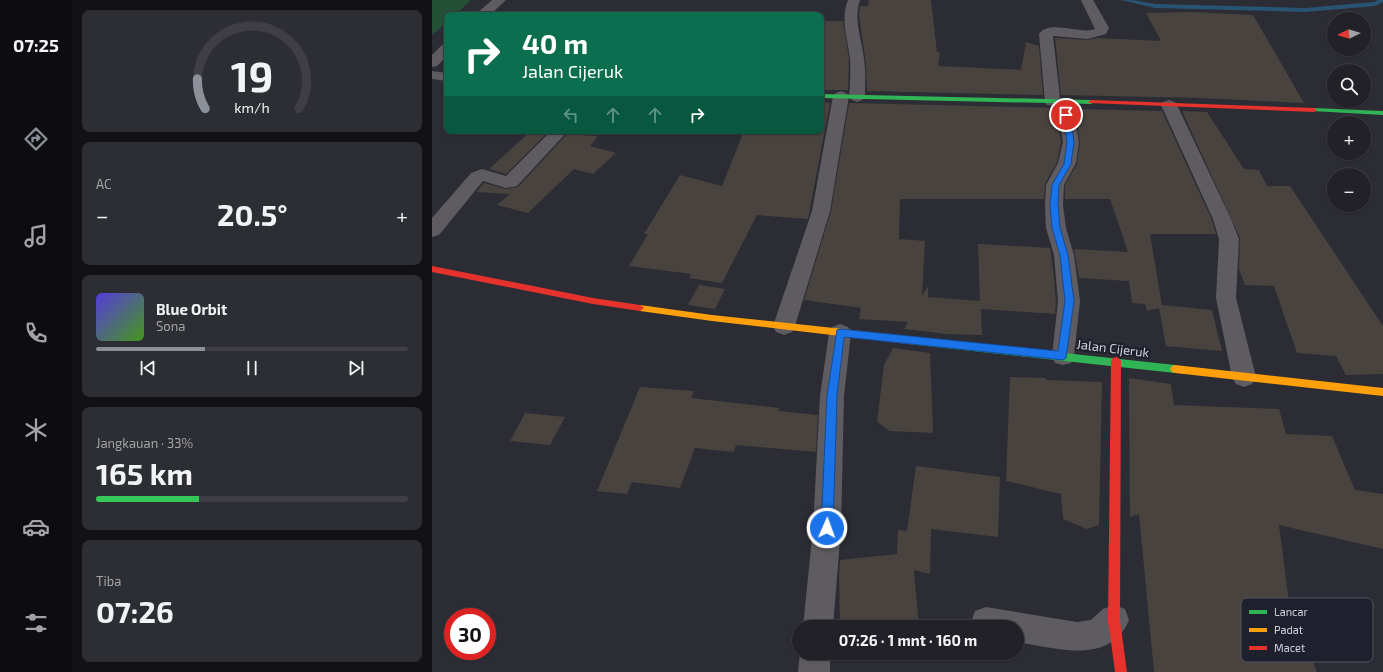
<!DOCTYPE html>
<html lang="id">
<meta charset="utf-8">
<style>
:root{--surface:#212127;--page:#2d2e33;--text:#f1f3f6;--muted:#a2a3a7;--line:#3e3e44;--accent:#8c9099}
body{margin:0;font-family:"Exo 2",sans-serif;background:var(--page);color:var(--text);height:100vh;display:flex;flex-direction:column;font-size:15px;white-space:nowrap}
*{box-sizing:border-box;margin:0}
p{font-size:13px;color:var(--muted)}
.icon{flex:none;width:22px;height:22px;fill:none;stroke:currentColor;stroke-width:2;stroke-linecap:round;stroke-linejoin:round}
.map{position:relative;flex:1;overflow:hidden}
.details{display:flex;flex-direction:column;gap:10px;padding:10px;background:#121215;width:360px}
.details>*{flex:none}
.hud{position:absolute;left:12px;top:12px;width:380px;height:122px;border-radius:8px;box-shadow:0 1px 3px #0004,0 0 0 1px var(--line);background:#0b6e4f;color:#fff;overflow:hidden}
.needle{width:26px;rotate:265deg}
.buttons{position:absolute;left:895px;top:12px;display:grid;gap:8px}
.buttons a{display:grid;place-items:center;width:44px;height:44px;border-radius:50%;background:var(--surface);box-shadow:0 1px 3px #0004,0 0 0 1px var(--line);font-size:20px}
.speed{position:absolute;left:12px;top:608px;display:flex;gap:8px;font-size:20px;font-weight:700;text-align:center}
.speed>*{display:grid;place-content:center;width:52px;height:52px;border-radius:50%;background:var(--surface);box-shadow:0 1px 3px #0004,0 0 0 1px var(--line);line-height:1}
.speed .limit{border:6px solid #d22;background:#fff;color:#111}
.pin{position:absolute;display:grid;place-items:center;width:34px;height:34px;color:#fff;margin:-17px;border:2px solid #fff;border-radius:50%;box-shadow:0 1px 4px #0007}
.me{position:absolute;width:44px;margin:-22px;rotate:2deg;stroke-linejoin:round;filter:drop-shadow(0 0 3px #0008)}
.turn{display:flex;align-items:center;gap:14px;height:84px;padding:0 12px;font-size:18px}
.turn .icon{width:52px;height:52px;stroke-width:2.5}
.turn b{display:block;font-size:28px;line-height:34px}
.lanes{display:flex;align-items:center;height:38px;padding:0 12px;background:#0003;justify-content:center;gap:20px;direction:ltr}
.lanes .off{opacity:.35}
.big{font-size:30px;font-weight:700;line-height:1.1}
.details .widget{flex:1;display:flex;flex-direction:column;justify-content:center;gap:6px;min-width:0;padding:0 14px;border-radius:8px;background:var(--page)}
.details .dial{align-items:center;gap:0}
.dial svg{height:104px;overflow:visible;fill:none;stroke:var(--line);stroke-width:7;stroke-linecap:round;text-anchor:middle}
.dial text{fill:var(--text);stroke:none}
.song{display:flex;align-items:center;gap:12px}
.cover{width:48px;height:48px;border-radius:6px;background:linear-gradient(135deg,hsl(250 70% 55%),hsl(100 70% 35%))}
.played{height:4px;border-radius:2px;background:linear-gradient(90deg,var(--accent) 35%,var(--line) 35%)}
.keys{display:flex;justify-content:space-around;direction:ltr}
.heat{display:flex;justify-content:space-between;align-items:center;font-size:22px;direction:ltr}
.charge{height:6px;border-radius:3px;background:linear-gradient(90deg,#34c759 33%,var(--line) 0)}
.trip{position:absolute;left:360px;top:620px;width:232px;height:40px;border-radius:20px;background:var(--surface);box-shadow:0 1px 3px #0004,0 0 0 1px var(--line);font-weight:700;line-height:40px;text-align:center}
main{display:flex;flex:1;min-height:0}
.dock{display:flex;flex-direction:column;width:72px;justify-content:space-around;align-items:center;background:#0d0d10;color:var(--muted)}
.dock .icon{width:28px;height:28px}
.dock .selected{color:var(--accent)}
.dock b{font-size:18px;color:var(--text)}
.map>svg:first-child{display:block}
</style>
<main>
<nav class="dock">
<b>07:25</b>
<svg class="icon selected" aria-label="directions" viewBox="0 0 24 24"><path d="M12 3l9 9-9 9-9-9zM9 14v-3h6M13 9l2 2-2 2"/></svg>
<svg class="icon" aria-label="music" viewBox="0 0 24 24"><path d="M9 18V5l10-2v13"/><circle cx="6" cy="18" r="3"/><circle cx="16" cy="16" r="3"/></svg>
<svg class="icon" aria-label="phone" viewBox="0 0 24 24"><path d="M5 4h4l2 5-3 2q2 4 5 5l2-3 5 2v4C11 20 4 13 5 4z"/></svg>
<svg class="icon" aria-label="climate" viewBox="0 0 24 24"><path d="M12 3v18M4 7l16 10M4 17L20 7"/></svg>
<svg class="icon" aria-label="car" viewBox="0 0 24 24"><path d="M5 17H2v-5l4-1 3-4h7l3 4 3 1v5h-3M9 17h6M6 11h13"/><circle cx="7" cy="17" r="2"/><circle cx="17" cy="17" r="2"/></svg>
<svg class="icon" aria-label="filters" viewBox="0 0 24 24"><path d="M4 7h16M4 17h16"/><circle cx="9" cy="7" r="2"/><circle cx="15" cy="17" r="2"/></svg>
</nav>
<section class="details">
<div class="widget dial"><svg viewBox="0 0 100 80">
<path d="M14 69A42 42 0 1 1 86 69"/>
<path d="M14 69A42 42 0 0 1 8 46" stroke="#8c9099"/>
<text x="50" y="56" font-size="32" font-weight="700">19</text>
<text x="50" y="72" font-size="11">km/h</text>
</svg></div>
<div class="widget"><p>AC</p>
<div class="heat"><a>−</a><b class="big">20.5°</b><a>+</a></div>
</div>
<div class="widget">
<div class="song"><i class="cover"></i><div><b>Blue Orbit</b><p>Sona</p></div></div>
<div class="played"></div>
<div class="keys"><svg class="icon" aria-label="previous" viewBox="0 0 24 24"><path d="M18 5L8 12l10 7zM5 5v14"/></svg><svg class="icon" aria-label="pause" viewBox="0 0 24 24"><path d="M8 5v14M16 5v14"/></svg><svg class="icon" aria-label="next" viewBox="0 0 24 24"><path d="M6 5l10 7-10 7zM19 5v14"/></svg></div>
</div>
<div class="widget"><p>Jangkauan · 33%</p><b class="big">165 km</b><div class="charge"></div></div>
<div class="widget"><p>Tiba</p><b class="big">07:26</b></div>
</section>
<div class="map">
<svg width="951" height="672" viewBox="0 0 951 672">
<rect width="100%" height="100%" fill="#2c2c34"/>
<path fill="#255038" d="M0 0H39L23 15H15V22L0 35Z"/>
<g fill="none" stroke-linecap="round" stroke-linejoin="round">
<path fill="#285473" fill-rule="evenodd" d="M689 0H701L723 4 873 8 942 2 946 0H951V2L943 6 873 12 723 8Z"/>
</g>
<g fill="#49433f">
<path d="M437 0H499L505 52H508L506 66 589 70 594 42 607 46 611 95 435 91 434 64 427 15 428 6H436Z"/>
<path d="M761 12 821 15 872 103 769 98 629 95 623 38 656 40 665 38 729 41 714 13Z"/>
<path d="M389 21H411L417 59 416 90H389Z"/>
<path d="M389 102 398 103 376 219 325 215 290 283 257 278 259 274 197 266 216 234H212L248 175 290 186 312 131H389Z"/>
<path d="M417 103 624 108 629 142 625 162 613 184 612 199H468L467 239 493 241 490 296 496 286V297L548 301 546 244 618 248 622 277 624 303 623 314 549 309 550 335 515 334 472 329 476 322 427 319 429 308 372 300 399 211Z"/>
<path d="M643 109 730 111 780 220 784 234H718L730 305 780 310 790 351 734 346 727 308 715 311 713 304 700 303 697 281 647 278 642 249 696 252 678 199H633V185L645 164 648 142Z"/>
<path d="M750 111 775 112 812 169 827 170 835 186H858L951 326V374L914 375 904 356 865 353 842 286 813 285 807 269 808 238Z"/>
<path d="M98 132 115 133 74 174 57 169Z"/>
<path d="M135 134 166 136 158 146 184 153 161 174 142 169 96 213 65 205 78 194 44 192 52 183 74 189 86 187Z"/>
<path d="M267 285 293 289 283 309 256 305Z"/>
<path d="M461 348 498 353 501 433 458 431 445 422 452 365Z"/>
<path d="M578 377 614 378V380L670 382 667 525 655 529 631 519 629 494 574 481Z"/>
<path d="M697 378 739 384 742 405 847 409 854 434 900 436 923 490 951 494V549L847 525 860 625H867L885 672H722L707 514 698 517Z"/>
<path d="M208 387 262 391 259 398 347 408 346 411 386 415 384 452 304 445 302 452 263 448 248 488 200 482 195 494 165 491Z"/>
<path d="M93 413 133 417 118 445 78 441Z"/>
<path d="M484 466 568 477 566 537 499 529 498 574 482 570 487 627H408L407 575 408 560 465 554 466 530 475 531Z"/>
</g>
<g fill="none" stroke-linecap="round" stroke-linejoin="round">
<g fill="#5e5c60" fill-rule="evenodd">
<path d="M60 0H74L58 15H43Z"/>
<path d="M416 0H428C421 20 430 39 432 59 434 72 433 84 433 97L430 100 425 102 420 100 417 97C418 84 419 72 418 59 416 39 408 20 416 0Z"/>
<path d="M649 0H661L677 28 674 34 656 39 621 36 628 98 638 99 640 102 647 142 644 163 632 185 631 205 634 228 642 255 648 301 642 356 639 363 631 365 623 363 620 356 626 301 622 255 614 228 613 205 614 185 626 163 631 142 625 106 615 105 613 102 607 34C617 19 648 35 663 29Z"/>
<path d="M15 44V56L5 66 0 67V55L10 45Z"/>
<path d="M0 71 15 73V81L0 79Z"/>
<path d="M409 91 414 93 417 96 398 211 363 326 360 332 352 335 344 332 341 326 380 211 401 96 404 93Z"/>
<path d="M737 100 743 102 745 105 799 219 807 239 804 298 824 377 820 384 812 387 804 384 800 377 784 298 787 239 781 219 729 105 731 102Z"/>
<path d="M119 131H136L85 186 74 188 51 181 7 235 0 237V218L39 173 50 169 74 176Z"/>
<path d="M408 324 416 327 419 333 412 396 409 528 401 627H371L381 528 388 396 397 333 400 327Z"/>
<path d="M682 605 693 609 697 620C678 666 623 648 585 642V627H541L539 622 543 611 554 607 645 622 659 620 671 609Z"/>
<path d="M368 653H398V672H366Z"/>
</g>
<g fill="#30b455" fill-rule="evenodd">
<path d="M389 94 659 100 662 102 659 104 389 98Z"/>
<path d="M882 108 951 111V115L880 111V109Z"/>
<path d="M485 337 743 365 746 366 748 369 746 372 743 373 485 345 482 344 480 341 482 338Z"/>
</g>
<g fill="#ff9f0a" fill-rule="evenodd">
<path d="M208 305 280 315 485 337 488 338 490 341 488 344 485 345 280 321 208 311 204 308Z"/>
<path d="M743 365 951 388V396L743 373 740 372 738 369 740 366Z"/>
</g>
<g fill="#e5322d" fill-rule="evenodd">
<path d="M659 100 882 108 885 110 882 112 657 103 656 102Z"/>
<path d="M0 266 161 298 208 305 212 308 208 311 161 304 0 272Z"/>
<path d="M684 357 687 358 689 361 688 620 695 672H683L676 620 679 361 681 358Z"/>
</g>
</g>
<path fill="#1a73e8" stroke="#114b97" d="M634 113 638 115 642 142 639 164 627 185 626 205 628 228 636 255 642 301 634 358 631 360 412 337 405 396 401 528 399 532 395 534 391 532 389 528 395 396 405 330 408 329 626 351 633 301 628 255 620 228 618 205 620 185 632 164 635 142 631 115Z"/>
<g text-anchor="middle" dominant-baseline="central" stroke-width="4" stroke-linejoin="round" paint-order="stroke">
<g font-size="13" fill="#d0d1db" stroke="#1e202d">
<text transform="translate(681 348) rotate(7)">Jalan Cijeruk</text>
</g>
</g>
<rect x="809" y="598" width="132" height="64" rx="6" fill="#1e202d" stroke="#535561" stroke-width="1"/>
<rect x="817" y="610" width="18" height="4" fill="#30b455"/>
<rect x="817" y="628" width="18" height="4" fill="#ff9f0a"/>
<rect x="817" y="646" width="18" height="4" fill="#e5322d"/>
<g font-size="11" fill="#d0d1db">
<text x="842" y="616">Lancar</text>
<text x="842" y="634">Padat</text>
<text x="842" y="652">Macet</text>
</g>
</svg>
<div class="buttons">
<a><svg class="needle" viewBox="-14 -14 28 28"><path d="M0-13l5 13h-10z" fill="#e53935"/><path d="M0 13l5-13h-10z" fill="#a2a3a7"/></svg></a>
<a><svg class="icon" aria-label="search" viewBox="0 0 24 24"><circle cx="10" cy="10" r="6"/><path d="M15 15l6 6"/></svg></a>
<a>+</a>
<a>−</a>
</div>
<div class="speed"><div class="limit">30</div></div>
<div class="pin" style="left:634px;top:115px;background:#d93025"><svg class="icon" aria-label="arrive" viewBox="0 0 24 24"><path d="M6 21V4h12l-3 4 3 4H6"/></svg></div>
<svg class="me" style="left:395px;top:528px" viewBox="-20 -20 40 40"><circle r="17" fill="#1a73e8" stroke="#fff" stroke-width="3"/><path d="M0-11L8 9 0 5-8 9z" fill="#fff"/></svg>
<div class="trip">07:26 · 1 mnt · 160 m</div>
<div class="hud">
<div class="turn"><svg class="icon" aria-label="right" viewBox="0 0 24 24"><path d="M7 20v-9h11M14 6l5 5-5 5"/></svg><div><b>40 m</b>Jalan Cijeruk</div></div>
<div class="lanes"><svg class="icon off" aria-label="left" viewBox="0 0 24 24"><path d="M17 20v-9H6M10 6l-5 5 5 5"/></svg><svg class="icon off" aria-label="ahead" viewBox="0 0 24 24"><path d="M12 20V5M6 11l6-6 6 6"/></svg><svg class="icon off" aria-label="ahead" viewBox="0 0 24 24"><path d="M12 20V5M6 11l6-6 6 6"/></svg><svg class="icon" aria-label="right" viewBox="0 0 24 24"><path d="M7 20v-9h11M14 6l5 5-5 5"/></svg></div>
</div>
</div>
</main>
